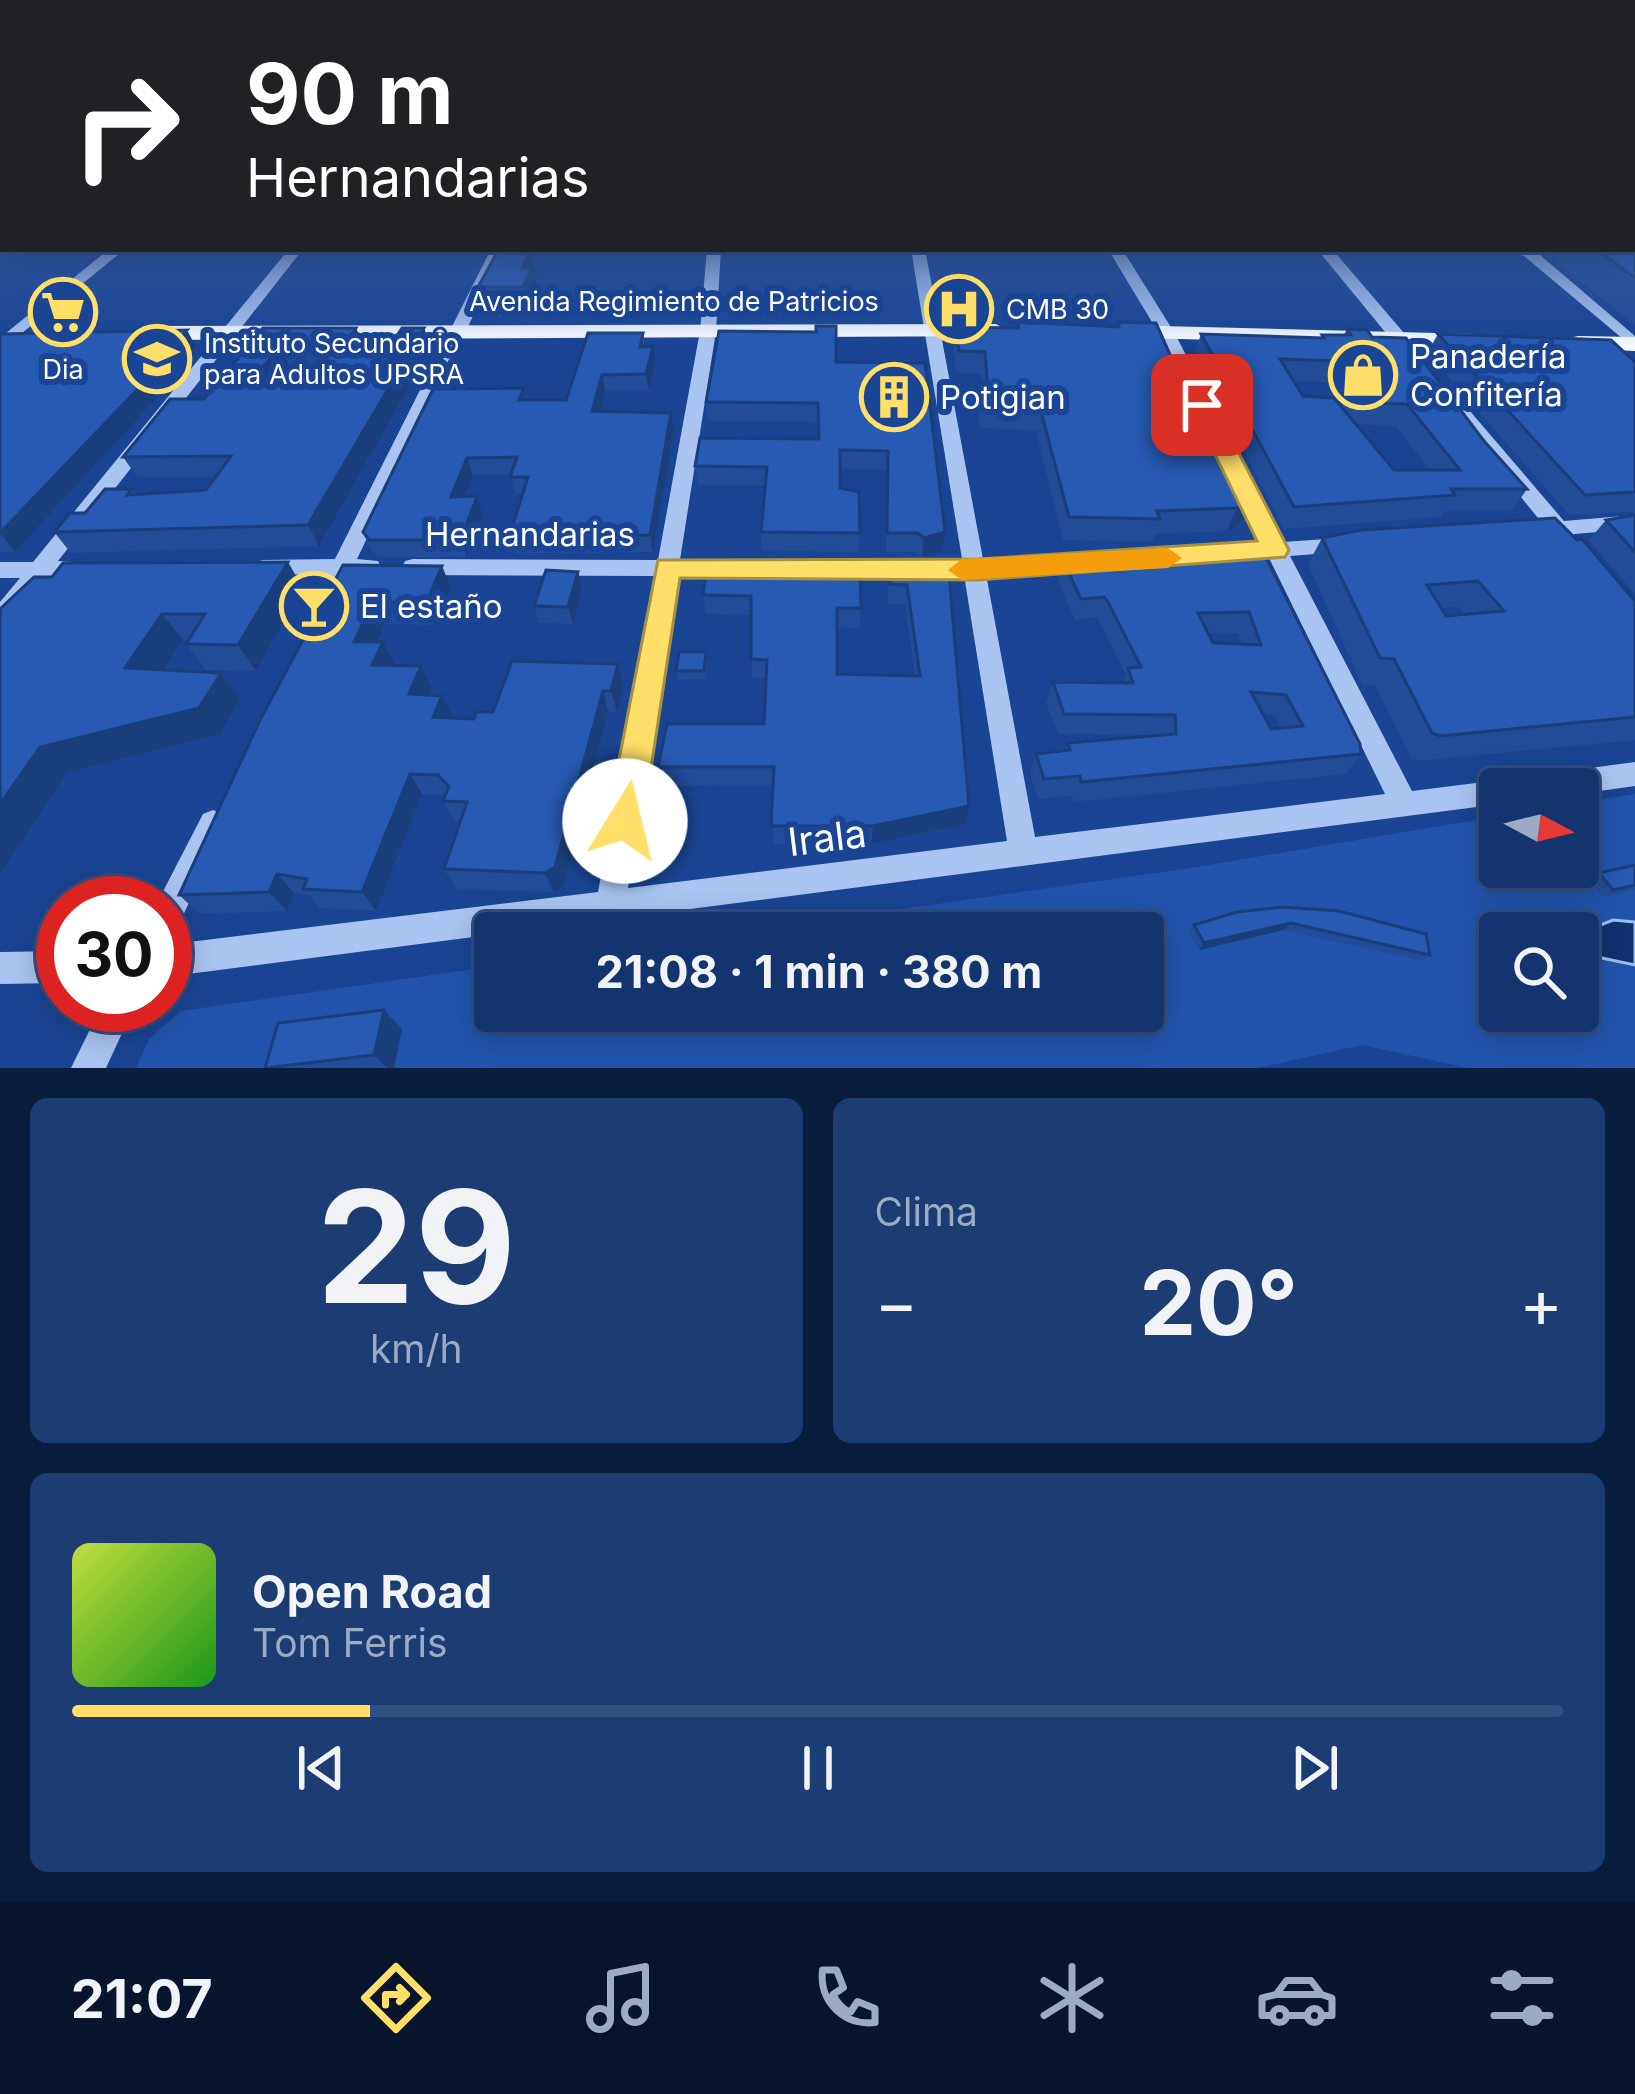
<!DOCTYPE html>
<html lang="es">
<meta charset="utf-8">
<style>
:root{--surface:#13346f;--page:#1c3c74;--text:#f1f3f6;--muted:#9daac3;--line:#324f82;--accent:#ffdf68}
body{margin:0;font-family:Inter,sans-serif;background:var(--page);color:var(--text);height:100vh;display:flex;flex-direction:column;font-size:45px;white-space:nowrap}
*{box-sizing:border-box;margin:0}
p{font-size:39px;color:var(--muted)}
.icon{flex:none;width:66px;height:66px;fill:none;stroke:currentColor;stroke-width:2;stroke-linecap:round;stroke-linejoin:round}
.map{position:relative;height:1068px;overflow:hidden}
.side{display:flex;flex-direction:column;gap:30px;padding:30px;background:#0a1d3d;flex:1}
.side>*{flex:none}
.hud{position:absolute;left:0px;top:0px;width:1635px;height:252px;box-shadow:0 6px 30px #0003,0 0 0 3px var(--line);background:#202124;color:#fff;overflow:hidden}
.needle{width:78px;rotate:97deg}
.fabs{position:absolute;left:1479px;top:768px;display:grid;gap:24px}
.fabs a{display:grid;place-items:center;width:120px;height:120px;border-radius:12px;background:var(--surface);box-shadow:0 6px 30px #0003,0 0 0 3px var(--line);font-size:60px}
.speed{position:absolute;left:36px;top:876px;display:flex;gap:24px;font-size:60px;font-weight:700;text-align:center}
.speed>*{display:grid;place-content:center;width:156px;height:156px;border-radius:50%;background:var(--surface);box-shadow:0 6px 30px #0003,0 0 0 3px var(--line);line-height:1}
.speed .limit{border:18px solid #d22;background:#fff;color:#111}
.pin{position:absolute;display:grid;place-items:center;width:102px;height:102px;color:#fff;margin:-51px;border-radius:24px;box-shadow:0 6px 18px #0006}
.me{position:absolute;width:132px;margin:-66px;rotate:9deg;stroke-linejoin:round;filter:drop-shadow(0 0 9px #0008)}
.turn{display:flex;align-items:center;gap:42px;height:252px;padding:0 48px;font-size:54px}
.turn .icon{width:156px;height:156px;stroke-width:2.5}
.turn b{display:block;font-size:84px;line-height:102px}
.big{font-size:90px;font-weight:700;line-height:1.1}
.side .widget{flex:1;display:flex;flex-direction:column;justify-content:center;gap:18px;min-width:0;padding:0 42px;border-radius:18px;background:var(--page)}
.side .dial{align-items:center;gap:0}
.dial b{font-size:156px;line-height:1}
.song{display:flex;align-items:center;gap:36px}
.cover{width:144px;height:144px;border-radius:18px;background:linear-gradient(135deg,hsl(70 70% 55%),hsl(120 70% 35%))}
.played{height:12px;border-radius:6px;background:linear-gradient(90deg,var(--accent) 20%,var(--line) 20%)}
.keys{display:flex;justify-content:space-around;direction:ltr}
.heat{display:flex;justify-content:space-between;align-items:center;font-size:66px;direction:ltr}
.side .tiles{flex:1;display:grid;gap:30px;grid-template-columns:1fr 1fr}
.widget:last-child{grid-column:span 2}
.trip{position:absolute;left:474px;top:912px;width:690px;height:120px;border-radius:12px;background:var(--surface);box-shadow:0 6px 30px #0003,0 0 0 3px var(--line);font-weight:700;line-height:120px;text-align:center}
.menu{display:flex;height:192px;justify-content:space-around;align-items:center;background:#08152c;color:var(--muted)}
.menu .icon{width:84px;height:84px}
.menu .current{color:var(--accent)}
.menu b{font-size:54px;color:var(--text)}
.map>svg:first-child{display:block}
</style>
<div class="map">
<svg width="1635" height="1068" viewBox="0 0 1635 1068">
<rect width="100%" height="100%" fill="#194594"/>
<path fill="#2155ad" fill-rule="evenodd" d="M1635 794V1068H1468L1362 1045 1257 1068H136L149 1039 181 1011 495 966V1011H1143V933H732L1191 868 1500 816V867H1578V803ZM1500 933H1578V1011H1500Z"/>
<path fill="#103271" stroke="#9cbdf2" stroke-width="3" d="M1613 920 1635 922V965L1602 958 1588 944 1590 929Z"/>
<g fill="none" stroke-linecap="round" stroke-linejoin="round">
<g fill="#a9c4f0" fill-rule="evenodd">
<path d="M3 224V234L0 235V225Z"/>
<path d="M109 249H125L0 351V338Z"/>
<path d="M289 249H303L58 561 90 563 93 569 90 575 45 577 8 624 0 627V602L20 578H0V562H33Z"/>
<path d="M491 249H505L357 559 378 561 381 567 378 573 349 575 346 581 338 583 327 575 255 574 252 568 255 562 263 560 335 559Z"/>
<path d="M707 249H721L716 331 680 560H778L786 562 789 568 786 574 778 576H677L628 888 1007 841 964 575 833 577 825 575 822 569 825 563 833 561 962 559 911 249H925L983 559 1090 557 1098 559 1101 565 1098 571 1090 573 986 574 1035 837 1385 794 1269 558 1235 561 1224 553 1235 545 1262 543 1158 332 1108 249H1122L1174 332 1283 542 1341 538 1352 545 1341 552 1290 556 1412 791 1500 780 1511 786 1513 780 1523 777 1635 762V786L1578 794V789H1500V804L165 977V945L598 892 655 576 413 575 405 573 402 567 405 561 413 559 658 560 700 331Z"/>
<path d="M1317 249H1332L1416 347V355H1404Z"/>
<path d="M1497 249H1533L1635 336V349L1524 256Z"/>
<path d="M1457 402 1463 403 1564 521 1635 515V529L1574 534 1571 540 1564 542 1553 536 1533 535 1530 530 1533 525 1542 523 1451 411 1448 407 1451 403Z"/>
<path d="M213 810 223 814 227 823 176 930 165 934V903H157L203 814Z"/>
<path d="M63 951V983L0 984V952Z"/>
<path d="M102 1005H135L106 1068H71Z"/>
</g>
<g fill="#f2f6ff" fill-rule="evenodd">
<path d="M996 324 1008 331 1004 336 150 340 138 333 150 326Z"/>
<path d="M1122 325 1476 334 1488 341 1476 348 1114 337V327Z"/>
<path d="M1578 336 1635 337V351L1570 348V338Z"/>
</g>
</g>
<g fill="#224d99" fill-rule="evenodd">
<path d="M1632 193H1635V325L1546 254 1550 249H1632Z"/>
<path d="M538 279 536 284 539 298 531 317H487L478 287Z"/>
<path d="M1018 322 1116 326 1118 322 1201 424 1248 503 1238 526 1227 531 1155 534 1152 542 1063 540 1036 431 980 428 979 413 983 390 981 374 957 373 953 349 956 327 1017 328Z"/>
<path d="M263 328H356L364 348 359 356H384L424 328 431 348 319 546 71 553 54 532 85 513 132 489 136 495 206 490 216 477H137L123 457 204 399ZM315 366 301 385H274L289 367Z"/>
<path d="M1347 329 1372 337 1484 441 1527 489 1512 511H1445L1441 517 1284 529 1194 355 1201 334 1320 338 1322 335H1344ZM1293 381 1328 382 1348 414 1303 396ZM1356 424 1395 426 1430 470H1394Z"/>
<path d="M643 333 645 347 655 363 649 391H605L600 411 674 430 653 552 515 554 509 537 523 494H515L511 474 473 475 464 496H477L483 514 467 557H378L371 550 363 532 527 400H566Z"/>
<path d="M0 334 196 347 163 384 165 389 15 552H0Z"/>
<path d="M1438 334 1635 362V512L1569 515 1427 353Z"/>
<path d="M836 362 945 532 942 551 922 557 916 552H886L887 470 840 469V488L860 533 859 552 762 551 761 532 765 486 698 485 695 466 818 439V422L708 421 706 402Z"/>
<path d="M1635 515V594L1589 540 1606 520Z"/>
<path d="M1322 538 1635 601V740L1419 761 1411 758 1375 685H1362L1308 564ZM1459 607 1465 615 1446 616 1441 608Z"/>
<path d="M1261 548 1361 754 1346 774 1074 802 1072 796 1038 799 1030 773 1036 754 1065 751 1068 743 1157 735 1058 734 1046 703 1053 682 1122 683 1126 674 1097 617 1075 620 1058 582 1063 561ZM1208 633H1238L1242 644 1213 643ZM1263 714 1274 715 1281 728 1271 729Z"/>
<path d="M948 563 969 806 965 824 871 844H773V785L662 786 658 767 764 724 766 679 752 678 751 615 706 614 703 595 706 572 861 608 860 628 837 627V674L915 676 905 604H888L889 565Z"/>
<path d="M343 565 451 588 435 625 385 624 376 642 394 663 393 665 421 666 432 687 429 695 452 718 474 719 493 712 618 664 623 685 617 712H608L563 886 554 892 456 889 444 869 461 822 454 821 443 801 445 795 422 794 376 911 320 908 309 895 294 893 287 911 200 914 179 895Z"/>
<path d="M578 572 582 588 573 624 539 623 534 606Z"/>
<path d="M303 588 256 671 206 670 186 644 188 640H183L164 670 240 699 220 734 67 772 0 874V609Z"/>
<path d="M708 660 706 679 678 680 676 671Z"/>
<path d="M661 817 665 832 660 867 638 864 634 849Z"/>
<path d="M1635 865V890L1603 897 1589 880 1599 873Z"/>
<path d="M1283 907 1430 955 1422 961 1284 930 1199 950 1189 932 1194 925Z"/>
<path d="M384 1010 402 1029 394 1068H273Z"/>
</g>
<g fill="#1b3f7d">
<path d="M531 249 538 279 536 284 539 298 531 317 523 287 522 268Z"/>
<path d="M356 328 364 348 348 376 340 356Z"/>
<path d="M424 328 431 348 319 546 308 525Z"/>
<path d="M187 330 196 347 163 384 165 389 15 552 0 533Z"/>
<path d="M653 346 655 363 649 391 646 374Z"/>
<path d="M280 347 289 367 258 405 247 385Z"/>
<path d="M602 375 605 391 596 428 592 411Z"/>
<path d="M671 413 674 430 653 552 650 535Z"/>
<path d="M467 458 473 475 457 514 451 497Z"/>
<path d="M477 496 483 514 467 557 461 540Z"/>
<path d="M1248 503 1238 526 1227 531 1237 508Z"/>
<path d="M945 532 942 551 922 557 924 538Z"/>
<path d="M288 562 303 588 256 671 238 645Z"/>
<path d="M442 566 451 588 435 625 426 603Z"/>
<path d="M578 572 582 588 573 624 568 607Z"/>
<path d="M373 602 385 624 366 663 354 642Z"/>
<path d="M162 614 183 640 148 694 125 668Z"/>
<path d="M383 642 394 663 384 687 372 665Z"/>
<path d="M618 664 623 685 617 712 611 691Z"/>
<path d="M421 666 432 687 420 716 409 694Z"/>
<path d="M221 673 240 699 220 734 67 772 0 874V804L40 747Z"/>
<path d="M603 691 608 712 563 886 554 892 545 873Z"/>
<path d="M442 696 453 717H433Z"/>
<path d="M410 774 422 794 376 911 362 892Z"/>
<path d="M969 806 965 824 871 844 873 826Z"/>
<path d="M661 817 665 832 660 867 656 852Z"/>
<path d="M277 874 294 893 287 911 269 892Z"/>
<path d="M1291 923 1284 930 1199 950 1204 943Z"/>
<path d="M384 1010 402 1029 394 1068H387L374 1055Z"/>
</g>
<g fill="#275ab2" stroke="#1b3f7d" stroke-width="3" fill-rule="evenodd">
<rect x="1632" y="193" width="3" height="22"/>
<path d="M1632 229 1635 230V278L1596 249H1632Z"/>
<path d="M499 249H531L522 268H532L523 287H478Z"/>
<path d="M1018 322 1119 327 1118 322 1156 323 1201 424 1248 503 1237 508 1157 511 1160 519 1069 517 1040 408 983 405 982 390 988 391 985 352 959 351 956 327 1019 328Z"/>
<path d="M816 326H836V362L925 363 945 532 924 538 918 533H887L888 451 840 450V488L859 492 860 533 761 532 767 467 695 466 700 438 819 439 818 403 706 402 719 331 816 332Z"/>
<path d="M263 328H356L340 356H384L402 328H424L308 525 54 532 70 513H85L105 489H132L127 495 206 490 231 456 123 457 170 399H204ZM280 347H329L301 385H247Z"/>
<path d="M1347 329 1367 330 1372 337 1406 338 1484 441 1527 489H1451L1455 495 1294 507 1201 334 1324 338 1322 335H1351ZM1280 359 1338 361 1365 403 1407 404 1460 470H1394L1334 398 1303 396Z"/>
<path d="M187 330 148 371H155L0 533V334Z"/>
<path d="M588 333H643L640 347 653 346 646 374 602 375 592 411 671 413 650 535 509 537 528 477H510L517 457 467 458 451 497 477 496 461 540H369L363 532 433 389 524 388 519 400H566Z"/>
<path d="M1438 334 1611 340 1635 362V492L1585 495Z"/>
<path d="M1635 515V552L1606 520Z"/>
<path d="M1555 518 1577 540 1582 539 1635 601V717L1440 736 1432 733 1394 659 1380 658 1322 538 1361 530ZM1478 581 1504 611 1446 616 1427 585Z"/>
<path d="M1261 548 1360 744 1361 754 1081 782 1080 776 1044 779 1036 754 1070 750 1068 743 1176 734 1175 715 1064 714 1053 682 1133 683 1128 668 1141 667 1108 602 1104 597 1081 599 1063 561ZM1249 612 1261 645 1213 643 1198 613ZM1251 692 1286 695 1303 726 1271 729Z"/>
<path d="M288 562 238 645 186 644 205 614H162L125 668 221 673 199 708 40 747 0 804V609L34 577H52L63 563Z"/>
<path d="M754 563 860 564 861 608H837V674L920 676 907 585 890 584 889 565 948 563 969 806 873 826H771L774 767H658L667 724H764L767 660 751 659V596L703 595 706 572 753 573Z"/>
<path d="M343 565 442 566 426 603 373 602 354 642H383L372 665 421 666 409 694 442 696 433 717 474 719 476 712H493L512 661 618 664 611 691H603L555 867 545 873 444 869 467 802 443 801 449 786 438 775 410 774 362 892 303 889 307 879 277 874 269 892 179 895 260 720Z"/>
<path d="M546 570 578 572 568 607 534 606Z"/>
<path d="M679 652H706L704 671H676Z"/>
<path d="M637 817H661L656 852 634 849Z"/>
<path d="M1635 865V885L1613 890 1599 873Z"/>
<path d="M1283 907 1339 911 1426 934 1430 955 1291 923 1204 943 1194 925 1237 912Z"/>
<path d="M384 1010 374 1055 265 1068 278 1023Z"/>
</g>
<linearGradient id="sky" x2="0" y2="1"><stop stop-color="#0e2651"/><stop offset="0.56" stop-color="#385c9f"/><stop offset="1" stop-color="#385c9f" stop-opacity="0"/></linearGradient>
<rect width="1635" height="343" fill="url(#sky)"/>
<path fill="#ffdf68" stroke="#a69144" stroke-width="3" d="M1202 398 1214 405 1289 550 1285 557 978 580 680 578 643 821 638 833 625 838 612 833 607 821 658 560 978 559 1257 541 1191 405Z"/>
<path fill="#f59e0b" d="M1168 548 1182 558 1168 568 962 580 948 570 962 559Z"/>
<defs>
<g id="hospital-ring" transform="scale(3.45)"><circle r="9.5" fill="#194594" stroke="#ffdf68" stroke-width="1.5"/><path d="M-5-5h3v3.5h4V-5h3V5h-3V1.5h-4V5h-3Z" fill="#ffdf68"/></g>
<g id="supermarket-ring" transform="scale(3.45)"><circle r="9.5" fill="#194594" stroke="#ffdf68" stroke-width="1.5"/><path d="M-6-5.5h2.5l.6 2H6L4.5 2H-2.5L-4.4-4H-6ZM-1.5 3.2a1.3 1.3 0 1 0 .1 0ZM3 3.2a1.3 1.3 0 1 0 .1 0Z" fill="#ffdf68"/></g>
<g id="school-ring" transform="scale(3.45)"><circle r="9.5" fill="#194594" stroke="#ffdf68" stroke-width="1.5"/><path d="M0-5L7-2L0 1L-7-2ZM-4 1L0 2.5L4 1V4Q0 6-4 4Z" fill="#ffdf68"/></g>
<g id="shop-ring" transform="scale(3.45)"><circle r="9.5" fill="#194594" stroke="#ffdf68" stroke-width="1.5"/><path d="M-5-2.5h2.3a2.7 3.5 0 0 1 5.4 0H5L5.5 6h-11ZM-1.5-2.5h3a1.5 2.3 0 0 0-3 0Z" fill="#ffdf68"/></g>
<g id="building-ring" transform="scale(3.45)"><circle r="9.5" fill="#194594" stroke="#ffdf68" stroke-width="1.5"/><path d="M-4-6H4V6H1V3H-1V6H-4ZM-2.5-4.3h1.7v1.8h-1.7ZM.8-4.3h1.7v1.8H.8ZM-2.5-1h1.7V.8h-1.7ZM.8-1h1.7V.8H.8Z" fill="#ffdf68"/></g>
<g id="bar-ring" transform="scale(3.45)"><circle r="9.5" fill="#194594" stroke="#ffdf68" stroke-width="1.5"/><path d="M-6-5H6L.8 .8V4.5H3.5V6h-7V4.5H-.8V.8Z" fill="#ffdf68"/></g>
</defs>
<g fill-rule="evenodd">
<use href="#hospital-ring" x="959" y="309"/>
<use href="#supermarket-ring" x="63" y="312"/>
<use href="#school-ring" x="157" y="359"/>
<use href="#shop-ring" x="1363" y="375"/>
<use href="#building-ring" x="894" y="397"/>
<use href="#bar-ring" x="314" y="606"/>
</g>
<g text-anchor="middle" dominant-baseline="central" stroke-width="12" stroke-linejoin="round" paint-order="stroke">
<g font-size="27" fill="#fff" stroke="#194594">
<text x="674" y="301">Avenida Regimiento de Patricios</text>
</g>
<g font-size="27" fill="#fff" stroke="#194594" text-anchor="start">
<text x="1006" y="309">CMB 30</text>
<text x="204" y="343">Instituto Secundario<tspan x="204" dy="31">para Adultos UPSRA</tspan></text>
<text x="63" y="369" text-anchor="middle">Dia</text>
</g>
<g font-size="33" fill="#fff" stroke="#194594" text-anchor="start">
<text x="1410" y="356">Panadería<tspan x="1410" dy="38">Confitería</tspan></text>
<text x="940" y="397">Potigian</text>
<text x="360" y="606">El estaño</text>
</g>
<g font-size="33" fill="#fff" stroke="#194594">
<text x="530" y="534">Hernandarias</text>
</g>
<g font-size="39" fill="#fff" stroke="#194594">
<text transform="translate(827 837) rotate(-7)">Irala</text>
</g>
</g>
</svg>
<div class="fabs">
<a><svg class="needle" viewBox="-14 -14 28 28"><path d="M0-13l5 13h-10z" fill="#e53935"/><path d="M0 13l5-13h-10z" fill="#9daac3"/></svg></a>
<a><svg class="icon" aria-label="search" viewBox="0 0 24 24"><circle cx="10" cy="10" r="6"/><path d="M15 15l6 6"/></svg></a>
</div>
<div class="speed"><div class="limit">30</div></div>
<div class="pin" style="left:1202px;top:405px;background:#d93025"><svg class="icon" aria-label="arrive" viewBox="0 0 24 24"><path d="M6 21V4h12l-3 4 3 4H6"/></svg></div>
<svg class="me" style="left:625px;top:821px" viewBox="-20 -20 40 40"><circle r="19" fill="#fff"/><path d="M0-13L10 11 0 6-10 11z" fill="#ffdf68"/></svg>
<div class="trip">21:08 · 1 min · 380 m</div>
<div class="hud">
<div class="turn"><svg class="icon" aria-label="right" viewBox="0 0 24 24"><path d="M7 20v-9h11M14 6l5 5-5 5"/></svg><div><b>90 m</b>Hernandarias</div></div>
</div>
</div>
<section class="side">
<div class="tiles">
<div class="widget dial"><b>29</b><p>km/h</p></div>
<div class="widget"><p>Clima</p>
<div class="heat"><a>−</a><b class="big">20°</b><a>+</a></div>
</div>
<div class="widget">
<div class="song"><i class="cover"></i><div><b>Open Road</b><p>Tom Ferris</p></div></div>
<div class="played"></div>
<div class="keys"><svg class="icon" aria-label="previous" viewBox="0 0 24 24"><path d="M18 5L8 12l10 7zM5 5v14"/></svg><svg class="icon" aria-label="pause" viewBox="0 0 24 24"><path d="M8 5v14M16 5v14"/></svg><svg class="icon" aria-label="next" viewBox="0 0 24 24"><path d="M6 5l10 7-10 7zM19 5v14"/></svg></div>
</div>
</div>
</section>
<nav class="menu">
<b>21:07</b>
<svg class="icon current" aria-label="directions" viewBox="0 0 24 24"><path d="M12 3l9 9-9 9-9-9zM9 14v-3h6M13 9l2 2-2 2"/></svg>
<svg class="icon" aria-label="music" viewBox="0 0 24 24"><path d="M9 18V5l10-2v13"/><circle cx="6" cy="18" r="3"/><circle cx="16" cy="16" r="3"/></svg>
<svg class="icon" aria-label="phone" viewBox="0 0 24 24"><path d="M5 4h4l2 5-3 2q2 4 5 5l2-3 5 2v4C11 20 4 13 5 4z"/></svg>
<svg class="icon" aria-label="climate" viewBox="0 0 24 24"><path d="M12 3v18M4 7l16 10M4 17L20 7"/></svg>
<svg class="icon" aria-label="car" viewBox="0 0 24 24"><path d="M5 17H2v-5l4-1 3-4h7l3 4 3 1v5h-3M9 17h6M6 11h13"/><circle cx="7" cy="17" r="2"/><circle cx="17" cy="17" r="2"/></svg>
<svg class="icon" aria-label="filters" viewBox="0 0 24 24"><path d="M4 7h16M4 17h16"/><circle cx="9" cy="7" r="2"/><circle cx="15" cy="17" r="2"/></svg>
</nav>
